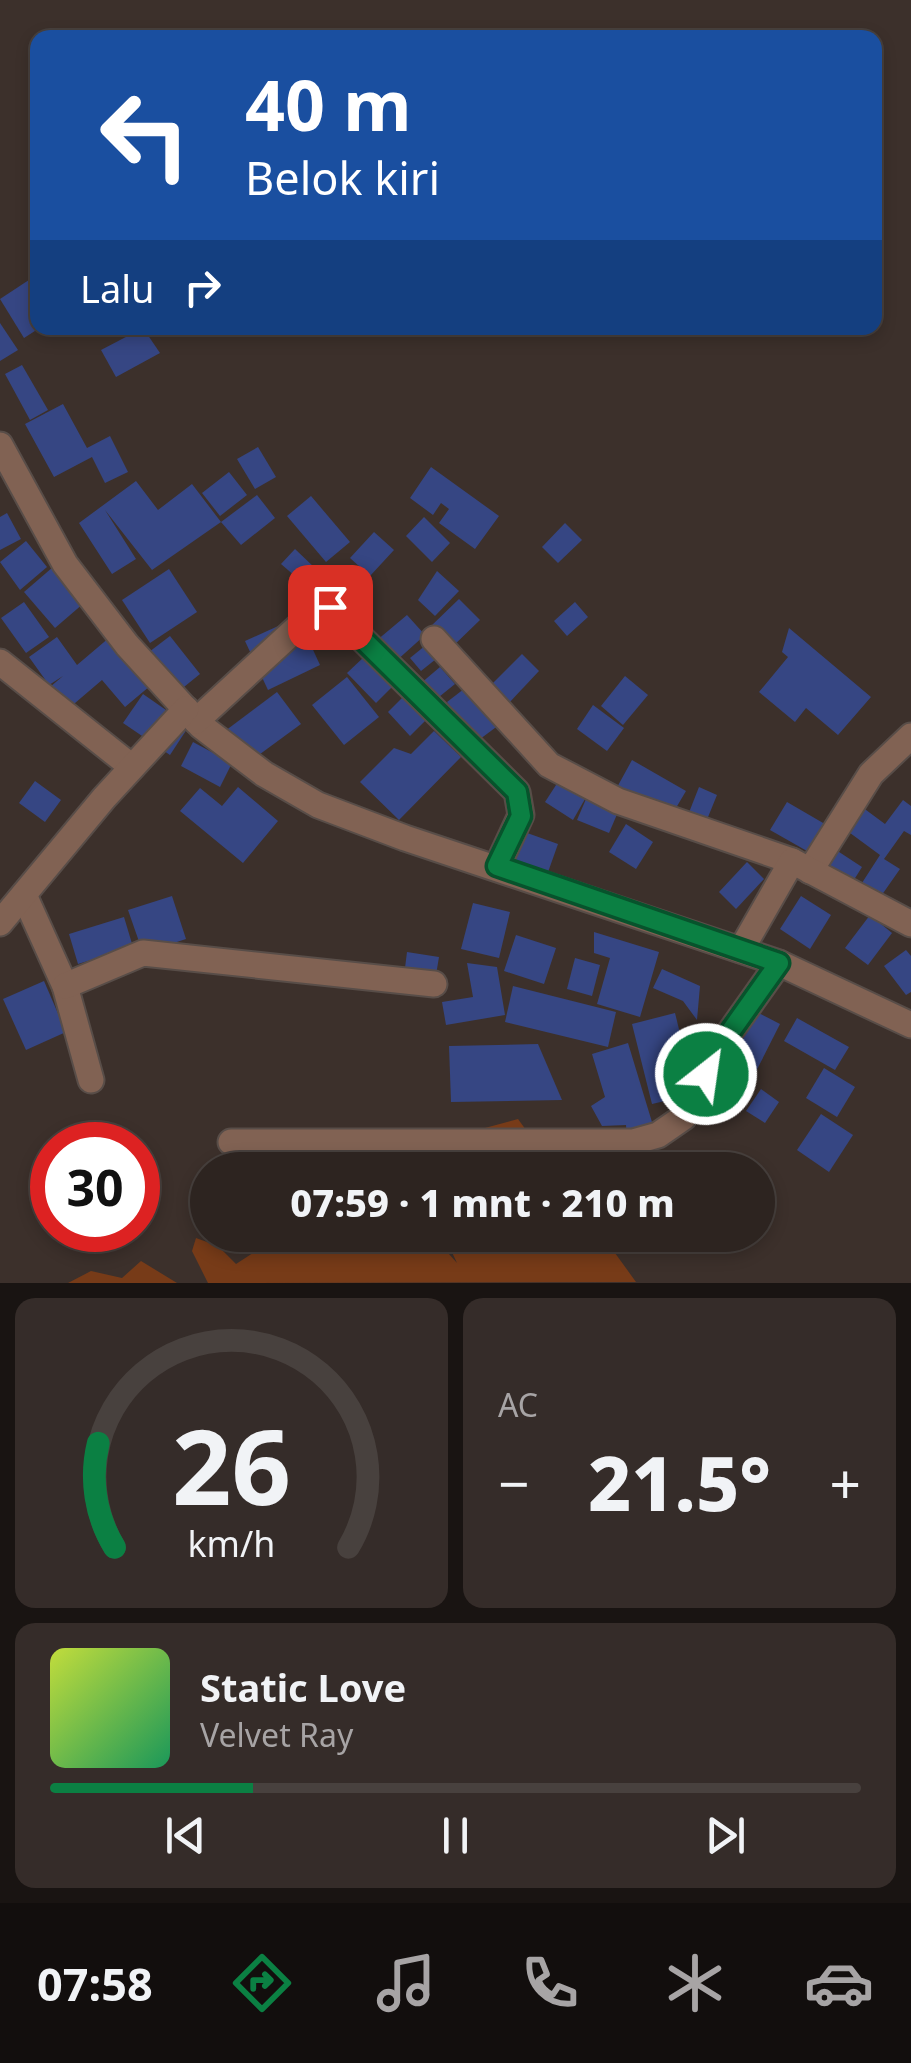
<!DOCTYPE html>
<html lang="id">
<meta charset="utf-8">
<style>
:root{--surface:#2d2420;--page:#352c29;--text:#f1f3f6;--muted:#a7a4a5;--line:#48413e;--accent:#0b8043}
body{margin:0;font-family:"Noto Sans",sans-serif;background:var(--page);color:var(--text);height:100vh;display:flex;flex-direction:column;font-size:38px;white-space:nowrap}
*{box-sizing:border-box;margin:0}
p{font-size:32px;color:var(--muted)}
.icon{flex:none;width:55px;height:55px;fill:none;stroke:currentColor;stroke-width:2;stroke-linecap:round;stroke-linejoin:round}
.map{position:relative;height:1283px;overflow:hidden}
.sheet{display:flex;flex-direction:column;gap:15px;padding:15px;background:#191412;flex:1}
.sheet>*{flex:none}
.hud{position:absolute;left:30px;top:30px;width:852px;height:305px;border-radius:20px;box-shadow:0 5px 15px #0003,0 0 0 2px var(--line);background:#1a4fa0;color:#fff;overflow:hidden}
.speed{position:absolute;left:30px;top:1122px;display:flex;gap:20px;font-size:50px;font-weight:700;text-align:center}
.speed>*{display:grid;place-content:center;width:130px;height:130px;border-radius:50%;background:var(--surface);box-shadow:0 5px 15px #0003,0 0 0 2px var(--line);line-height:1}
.speed .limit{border:15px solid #d22;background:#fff;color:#111}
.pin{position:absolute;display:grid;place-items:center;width:85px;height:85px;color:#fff;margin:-42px;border-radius:20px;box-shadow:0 5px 15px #0006}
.me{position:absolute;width:110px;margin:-55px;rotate:30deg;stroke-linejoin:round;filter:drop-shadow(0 0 8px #0008)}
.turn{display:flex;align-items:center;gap:35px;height:210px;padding:0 50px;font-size:45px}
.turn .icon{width:130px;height:130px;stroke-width:2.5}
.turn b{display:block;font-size:70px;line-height:85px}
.then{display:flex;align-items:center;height:95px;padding:0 50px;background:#0003;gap:20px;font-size:38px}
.big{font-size:75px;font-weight:800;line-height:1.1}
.sheet .tile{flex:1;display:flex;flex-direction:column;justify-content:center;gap:15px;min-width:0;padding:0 35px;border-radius:20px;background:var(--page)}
.sheet .dial{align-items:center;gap:0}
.dial svg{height:260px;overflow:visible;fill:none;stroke:var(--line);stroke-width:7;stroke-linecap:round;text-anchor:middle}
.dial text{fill:var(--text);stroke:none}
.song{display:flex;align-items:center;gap:30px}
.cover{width:120px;height:120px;border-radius:15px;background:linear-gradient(135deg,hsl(70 70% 55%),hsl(150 70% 35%))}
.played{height:10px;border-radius:5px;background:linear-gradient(90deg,var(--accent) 25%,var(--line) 25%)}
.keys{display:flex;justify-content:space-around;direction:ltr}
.heat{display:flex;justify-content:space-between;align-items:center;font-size:55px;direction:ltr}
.sheet .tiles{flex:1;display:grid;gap:15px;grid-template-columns:1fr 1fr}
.tile:last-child{grid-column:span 2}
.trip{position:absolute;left:190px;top:1152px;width:585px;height:100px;border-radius:50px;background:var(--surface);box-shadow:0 5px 15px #0003,0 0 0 2px var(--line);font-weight:800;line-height:100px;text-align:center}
.dock{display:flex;height:160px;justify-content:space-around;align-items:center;background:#120e0d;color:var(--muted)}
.dock .icon{width:70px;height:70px}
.dock .selected{color:var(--accent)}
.dock b{font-size:45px;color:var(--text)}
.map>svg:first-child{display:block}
</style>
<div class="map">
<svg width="911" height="1283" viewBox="0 0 911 1283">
<rect width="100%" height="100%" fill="#3c302b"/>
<g fill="#773b18">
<path d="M518 1119 555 1170H420L418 1146Z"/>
<path d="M266 1235H432L457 1263 444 1235H602L636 1282 208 1283 192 1251 196 1238 218 1246 236 1264 267 1244Z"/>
<path d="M141 1261 177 1283H68L91 1271 122 1278Z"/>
</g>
<g fill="#364683">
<path d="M38 274V329L24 338 0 299Z"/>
<path d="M0 323 18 350 0 361Z"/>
<path d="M143 328 160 353 116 377 101 350Z"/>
<path d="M22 365 48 410 30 420 5 374Z"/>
<path d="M63 404 87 448 110 436 128 472 105 483 92 457 54 477 25 424Z"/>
<path d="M258 447 276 477 255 489 237 459Z"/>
<path d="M431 467 499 516 475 549 439 523 449 509 441 503 433 515 410 498Z"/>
<path d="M229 472 247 495 220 516 202 493Z"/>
<path d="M136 481 158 510 192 484 221 522 152 570 105 510 136 559 112 574 79 523Z"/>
<path d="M257 495 275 518 241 545 221 522Z"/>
<path d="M311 496 350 542 326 562 287 516Z"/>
<path d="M7 513 21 539 0 550V517Z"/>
<path d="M424 517 450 543 432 562 406 536Z"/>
<path d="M565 523 582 540 558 563 542 547Z"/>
<path d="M374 532 394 550 370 576 350 558Z"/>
<path d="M26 541 47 567 20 590 0 562Z"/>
<path d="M295 549 316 569 303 583 281 564Z"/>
<path d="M53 567 84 603 55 628 24 592Z"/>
<path d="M169 569 197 612 150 643 122 600Z"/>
<path d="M332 569 357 594 340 611 316 585Z"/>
<path d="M437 571 459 591 435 616 418 600Z"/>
<path d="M459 599 480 620 450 649 429 628Z"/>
<path d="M24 602 49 637 26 653 1 618Z"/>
<path d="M575 602 588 617 567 636 554 621Z"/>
<path d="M407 615 425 635 395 662 376 641Z"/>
<path d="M298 617 320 665 268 690 245 641Z"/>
<path d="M789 628 871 697 838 735 806 708 795 722 759 692 788 657 782 652Z"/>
<path d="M170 636 200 674 179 691 149 652Z"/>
<path d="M57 637 77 665 110 637 150 686 125 707 102 680 68 709 50 687 63 676 49 685 29 657Z"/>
<path d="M426 645 436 659 421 671 410 658Z"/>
<path d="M522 654 539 671 507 705 489 687Z"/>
<path d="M366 655 394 685 376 703 347 673Z"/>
<path d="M440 667 455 684 434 701 420 684Z"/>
<path d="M625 676 648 695 623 725 601 706Z"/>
<path d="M347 677 379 717 344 745 312 705Z"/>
<path d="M473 682 503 722 476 742 447 702Z"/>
<path d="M277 692 301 724 248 763 225 731Z"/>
<path d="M143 694 189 726 170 755 123 723Z"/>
<path d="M405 695 427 719 410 736 388 712Z"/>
<path d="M593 705 624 728 607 751 577 729Z"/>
<path d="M434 731 461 757 399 820 360 782 394 748 411 754Z"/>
<path d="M193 742 232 763 220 787 181 766Z"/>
<path d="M632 760 686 791 673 813 648 798 643 807 615 791Z"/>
<path d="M35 781 61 800 45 822 19 803Z"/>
<path d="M558 782 585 799 573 820 545 802Z"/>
<path d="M238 787 278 821 243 863 180 811 200 788 222 806Z"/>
<path d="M699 787 717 795 706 822 688 815Z"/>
<path d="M589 792 621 805 609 833 577 820Z"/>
<path d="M903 800 911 806V835L904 831 884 859 900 869 879 899 860 886 880 855 846 830 862 807 885 824Z"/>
<path d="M787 802 830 827 814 855 770 830Z"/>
<path d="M626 824 653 842 636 869 609 852Z"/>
<path d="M516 829 558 844 547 875 506 861Z"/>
<path d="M833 848 862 867 852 883 822 865Z"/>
<path d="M747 862 764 879 736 909 719 892Z"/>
<path d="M172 896 186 939 143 953 128 910Z"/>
<path d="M801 896 831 915 810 949 780 929Z"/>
<path d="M473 903 510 912 499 958 461 949Z"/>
<path d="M870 915 892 933 868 965 845 948Z"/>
<path d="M124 917 133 947 78 964 69 934Z"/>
<path d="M594 932 659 952 640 1017 597 1004 610 958 594 953Z"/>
<path d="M516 935 556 948 544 984 504 971Z"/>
<path d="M906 950 911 956V992L906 995 884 966Z"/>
<path d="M407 952 439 957 435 981 404 976Z"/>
<path d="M575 958 600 965 592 996 567 989Z"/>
<path d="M467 963 497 967 505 1015 446 1025 442 1002 473 997Z"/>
<path d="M662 969 700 986 697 1020 683 1001 653 988Z"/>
<path d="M44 981 66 1032 26 1050 3 999Z"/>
<path d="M513 986 616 1012 608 1047 505 1022Z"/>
<path d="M753 1010 780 1024 735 1113 708 1099Z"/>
<path d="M675 1013 695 1094 652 1104 632 1024Z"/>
<path d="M797 1018 849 1047 835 1070 784 1041Z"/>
<path d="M628 1043 655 1132 627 1140 626 1125 602 1126 591 1106 605 1097 592 1054Z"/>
<path d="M538 1044 562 1100 451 1102 449 1046Z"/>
<path d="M824 1068 855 1087 837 1117 806 1098Z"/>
<path d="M761 1089 779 1102 765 1123 746 1111Z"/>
<path d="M821 1114 853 1135 829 1172 797 1150Z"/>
</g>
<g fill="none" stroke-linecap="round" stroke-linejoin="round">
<g stroke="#584d48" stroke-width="29">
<g id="minor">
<path d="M0 445 65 564 127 645 201 726 264 774 318 805 405 838 779 963 911 1025"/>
<path d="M434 639 549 765 618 801 792 861"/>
<path d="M0 662 132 767"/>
<path d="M196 721 310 616 330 607 517 792 521 815 497 867"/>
<path d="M810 871 871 774 911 736"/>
<path d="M24 895 65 986 91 1080"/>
<path d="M0 923 104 798 186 709"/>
<path d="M741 950 792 861 911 924"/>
<path d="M65 986 143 953 434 984"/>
<path d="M231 1142H633L658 1135 684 1117 718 1049 779 963"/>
</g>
</g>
<use href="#minor" stroke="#816253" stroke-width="25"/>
</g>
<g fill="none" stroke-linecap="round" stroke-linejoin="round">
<g stroke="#07532c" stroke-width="25">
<path id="route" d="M330 607 517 792 521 816 497 866 779 963 718 1049 706 1074"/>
</g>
<use href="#route" stroke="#0b8043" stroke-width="18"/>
</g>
</svg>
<div class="speed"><div class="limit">30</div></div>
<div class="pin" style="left:330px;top:607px;background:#d93025"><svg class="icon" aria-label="arrive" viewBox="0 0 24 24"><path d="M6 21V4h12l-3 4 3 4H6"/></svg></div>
<svg class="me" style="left:706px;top:1074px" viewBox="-20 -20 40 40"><circle r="17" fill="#0b8043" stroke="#fff" stroke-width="3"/><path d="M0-11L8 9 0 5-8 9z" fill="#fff"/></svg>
<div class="trip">07:59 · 1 mnt · 210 m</div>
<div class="hud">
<div class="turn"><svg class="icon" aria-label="left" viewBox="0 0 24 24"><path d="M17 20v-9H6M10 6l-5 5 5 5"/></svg><div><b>40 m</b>Belok kiri</div></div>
<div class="then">Lalu<svg class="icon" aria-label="right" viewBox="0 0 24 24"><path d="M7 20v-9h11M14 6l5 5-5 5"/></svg></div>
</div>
</div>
<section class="sheet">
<div class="tiles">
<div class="tile dial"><svg viewBox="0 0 100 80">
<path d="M14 69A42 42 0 1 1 86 69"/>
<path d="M14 69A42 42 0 0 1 9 37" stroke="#0b8043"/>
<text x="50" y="56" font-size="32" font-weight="700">26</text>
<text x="50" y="72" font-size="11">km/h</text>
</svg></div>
<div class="tile"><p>AC</p>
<div class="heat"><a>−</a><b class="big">21.5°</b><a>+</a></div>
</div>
<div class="tile">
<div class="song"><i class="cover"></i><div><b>Static Love</b><p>Velvet Ray</p></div></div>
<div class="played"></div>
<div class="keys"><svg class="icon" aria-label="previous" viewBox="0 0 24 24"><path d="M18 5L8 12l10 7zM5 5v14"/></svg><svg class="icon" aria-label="pause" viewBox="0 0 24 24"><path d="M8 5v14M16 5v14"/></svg><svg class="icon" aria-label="next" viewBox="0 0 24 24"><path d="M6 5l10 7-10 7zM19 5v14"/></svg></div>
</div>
</div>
</section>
<nav class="dock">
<b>07:58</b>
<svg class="icon selected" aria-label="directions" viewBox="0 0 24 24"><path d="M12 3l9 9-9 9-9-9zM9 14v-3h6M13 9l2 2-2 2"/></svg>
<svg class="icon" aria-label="music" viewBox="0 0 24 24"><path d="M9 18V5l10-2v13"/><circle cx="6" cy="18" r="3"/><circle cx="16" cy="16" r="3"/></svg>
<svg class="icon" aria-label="phone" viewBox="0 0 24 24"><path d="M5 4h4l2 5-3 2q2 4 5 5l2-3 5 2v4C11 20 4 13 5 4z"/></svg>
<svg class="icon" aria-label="climate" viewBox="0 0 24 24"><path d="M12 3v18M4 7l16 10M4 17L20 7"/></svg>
<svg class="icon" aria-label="car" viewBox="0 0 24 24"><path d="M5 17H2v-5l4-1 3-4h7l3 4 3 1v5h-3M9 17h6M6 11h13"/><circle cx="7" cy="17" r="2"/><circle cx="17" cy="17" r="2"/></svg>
</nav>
